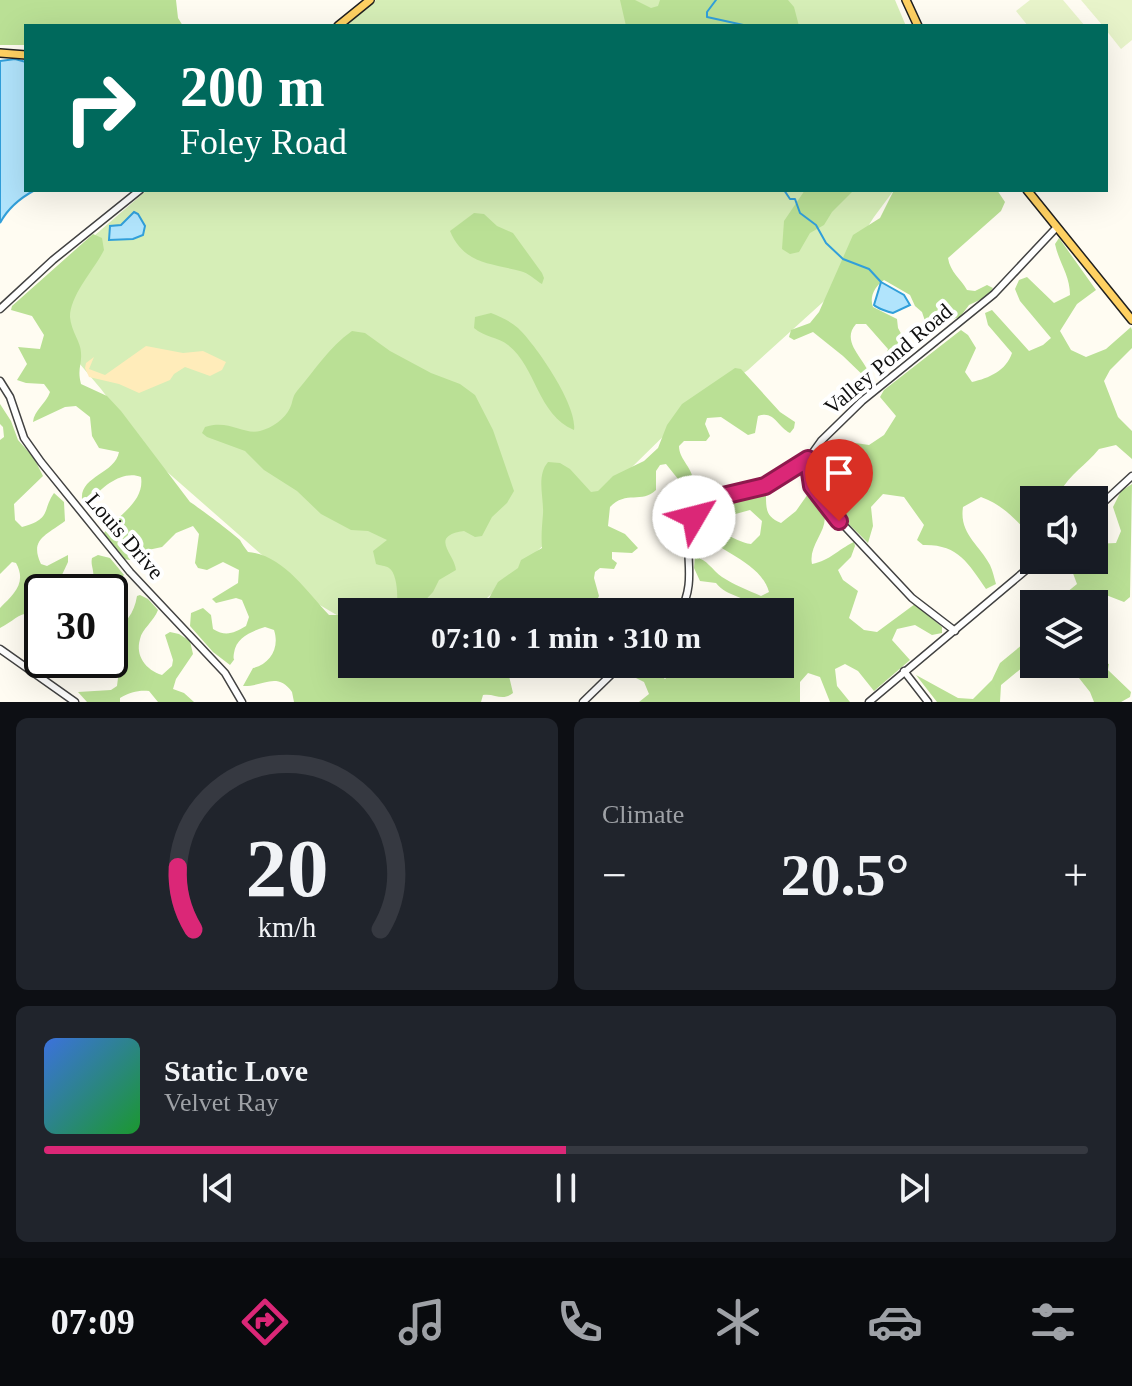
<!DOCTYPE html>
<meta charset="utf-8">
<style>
:root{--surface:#171b24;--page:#20242c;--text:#f1f3f6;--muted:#9ea1a6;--line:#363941;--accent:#db2777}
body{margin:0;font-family:Georgia,serif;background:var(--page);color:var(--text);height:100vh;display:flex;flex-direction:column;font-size:30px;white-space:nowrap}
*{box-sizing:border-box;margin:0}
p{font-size:26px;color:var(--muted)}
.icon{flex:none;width:44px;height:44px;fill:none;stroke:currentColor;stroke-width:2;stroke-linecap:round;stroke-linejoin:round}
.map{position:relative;height:702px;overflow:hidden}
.side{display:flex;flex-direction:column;gap:16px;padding:16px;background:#0d0f14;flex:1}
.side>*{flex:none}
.guide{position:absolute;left:24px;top:24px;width:1084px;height:168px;border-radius:0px;box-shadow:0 8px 32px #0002;background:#00695c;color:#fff;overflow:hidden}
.fabs{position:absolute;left:1020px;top:486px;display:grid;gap:16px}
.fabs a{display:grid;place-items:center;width:88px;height:88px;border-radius:0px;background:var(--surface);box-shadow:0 8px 32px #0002;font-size:40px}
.speed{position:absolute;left:24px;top:574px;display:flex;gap:16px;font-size:40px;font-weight:700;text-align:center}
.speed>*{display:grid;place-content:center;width:104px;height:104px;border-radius:50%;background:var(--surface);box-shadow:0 8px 32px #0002;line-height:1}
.speed .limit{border:4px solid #111;border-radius:12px;background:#fff;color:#111}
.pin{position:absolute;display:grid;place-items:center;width:68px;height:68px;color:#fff;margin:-82px -34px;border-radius:50% 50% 50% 0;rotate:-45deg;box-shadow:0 0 8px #0007}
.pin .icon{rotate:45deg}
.me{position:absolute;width:88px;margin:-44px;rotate:53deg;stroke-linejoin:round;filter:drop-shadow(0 0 6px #0008)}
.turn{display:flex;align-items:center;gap:28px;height:168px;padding:0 24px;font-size:36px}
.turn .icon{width:104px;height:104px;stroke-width:2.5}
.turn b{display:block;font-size:56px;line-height:68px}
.big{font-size:60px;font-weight:700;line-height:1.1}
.side .card{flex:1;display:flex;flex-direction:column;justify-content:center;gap:12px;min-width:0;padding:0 28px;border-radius:12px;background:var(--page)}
.side .dial{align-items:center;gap:0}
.dial svg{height:208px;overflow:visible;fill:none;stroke:var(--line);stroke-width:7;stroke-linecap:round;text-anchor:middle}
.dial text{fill:var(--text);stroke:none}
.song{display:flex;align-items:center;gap:24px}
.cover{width:96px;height:96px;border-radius:12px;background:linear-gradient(135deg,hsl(220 70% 55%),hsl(130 70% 35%))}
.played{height:8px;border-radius:4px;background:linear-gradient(90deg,var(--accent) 50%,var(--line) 50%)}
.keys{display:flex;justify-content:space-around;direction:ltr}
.heat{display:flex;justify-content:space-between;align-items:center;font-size:44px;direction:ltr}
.side .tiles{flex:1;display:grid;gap:16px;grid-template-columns:1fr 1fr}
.card:last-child{grid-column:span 2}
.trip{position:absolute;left:338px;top:598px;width:456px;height:80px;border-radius:0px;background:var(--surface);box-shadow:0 8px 32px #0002;font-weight:700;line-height:80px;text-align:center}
.tab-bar{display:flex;height:128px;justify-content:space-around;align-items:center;background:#090b0e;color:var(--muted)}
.tab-bar .icon{width:56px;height:56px}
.tab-bar .active{color:var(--accent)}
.tab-bar b{font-size:36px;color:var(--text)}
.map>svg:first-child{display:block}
</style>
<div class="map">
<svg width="1132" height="702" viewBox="0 0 1132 702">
<rect width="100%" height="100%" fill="#fffcf2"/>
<g fill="#d6eeb7">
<path d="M376 0H895L906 26H346Z"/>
<path d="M147 190H894L874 217 838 273 833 293 748 370 684 416 629 470 584 503 548 541 472 612H352V624L318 604 157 463 101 389 68 350 58 301 87 242Z"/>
</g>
<g fill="#bae095">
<path d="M0 0H176L178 18 183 26H26V45H0Z"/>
<path d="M620 0H635L651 8 658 6 660 0H788L794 7 799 26H626Z"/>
<path d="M805 190H854L832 212 824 225 810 233 799 252 790 254 782 249 784 221Z"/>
<path d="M894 190H997L1005 202 1001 211 948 258C950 272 961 279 967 290L975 291 987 285 993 288 988 296 969 305 960 317 930 325 925 321 922 312 915 306 910 295 884 280C875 286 869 297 873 307L897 319 898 328 911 352 903 361 890 366 885 358 888 349 866 324H856C839 343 868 361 872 381H869L843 356 813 332 794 340 789 337 791 330 810 323 819 312 853 235 880 218Z"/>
<path d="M474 213 484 214 497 226 513 233 542 273 544 278 542 284C535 280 529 273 520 271 490 263 464 264 450 231Z"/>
<path d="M93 234 102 238 104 250C94 270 70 295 70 317 71 331 81 342 81 353 82 365 77 369 81 384L107 396 121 411 190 502C198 507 234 534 240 540 242 544 245 548 248 552 283 555 306 591 329 615H352V664H546L548 672 543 677C530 672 522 669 509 676L513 693C502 702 495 693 483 695L481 702H294L292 692C277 671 263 687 243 686L253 668C270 664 280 648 274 630L265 627C253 631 236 637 234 653 232 665 238 654 230 665L213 652 190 626 191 613 203 608 211 615 213 629C226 637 234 633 246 626L249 617 242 600 236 598 216 603 212 599 238 583 239 570 223 562 207 570 198 568 195 563 199 534 193 526 176 533 162 547 148 550 130 560 123 559 105 539 104 533C116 516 145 503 141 477 123 470 103 486 92 499H82C80 476 115 474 119 452L99 448 92 436 90 417 76 406 65 407 33 422C34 410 46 404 50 392L44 384 26 383 17 380 27 364 18 347 40 349 44 335 32 316 11 310 12 306Z"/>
<path d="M1059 238 1096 290 1077 304 1060 331 1071 350 1086 357 1106 349 1131 327 1132 330V348L1110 370 1104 381 1118 417 1132 431V459L1116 445 1099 449C1086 465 1070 474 1060 492L1067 500 1028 501 1030 520 1034 524V540C1017 521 1005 506 981 497L963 507C959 534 979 544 990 565 993 571 994 578 996 584L986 589C968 563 958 544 923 545L917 540 924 525 904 497 883 494 871 507 873 526 868 543C848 522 821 502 817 473L824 478 827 486 837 491 851 486 853 473 833 445 835 440 869 445 884 435 896 416 880 397 884 390 961 330 968 335 976 348 965 372 972 382C989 378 1006 371 1012 353L988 325 985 313 992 310 1029 351 1043 345 1051 338 1020 301 1015 289 1019 280 1027 277 1054 303 1070 295C1070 275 1059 263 1055 244Z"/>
<path d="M491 313C501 317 510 321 518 328 536 345 578 406 574 430 537 414 537 368 508 345 498 337 484 337 474 328L475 317Z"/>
<path d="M352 331 365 333 390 351 431 373 460 384 475 395 493 430 514 491 507 503 492 517 482 536 475 537 464 531C428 536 455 554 456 570L439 580 433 592 414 612H395C399 604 398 573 389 568 385 565 380 566 376 564L373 551 387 540 368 531 351 530 321 514 297 491 264 470 245 451 207 437 202 433 205 427C229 419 243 435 260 431 272 428 285 419 290 408 293 402 292 397 297 391 316 369 328 348 352 331Z"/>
<path d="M735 368 741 369 780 412 795 422 794 428 790 433C777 426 774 410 758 416L755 433 748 435 721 417 707 418 705 424 710 436 706 441H684L679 446C679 459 691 466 693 479L689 484H682L666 464 660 465 656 471V490C642 504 626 490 610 507L608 526 625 534 638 548 632 553 612 552V559L617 563 614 569 600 568 595 572 594 578 599 596 596 602 590 605 572 600 559 606 558 612H457L466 606 488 600 498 582 518 568 521 560 542 548C541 536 542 526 543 514 544 497 536 476 548 462L560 463 570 469 591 492 598 491 613 476 644 461 658 448 667 425 682 404Z"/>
<path d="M0 404 11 421 18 440 34 458 43 476 14 504 15 520 22 527C52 519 42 510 54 493L64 502 65 521C47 535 29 539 41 564L47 566 68 555V562L61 577C68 591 79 593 92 585 96 570 90 567 92 558L98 555 110 558 124 575 107 592H42V617C22 607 17 620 0 628V608C14 594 27 583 16 563L12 562 0 574V440L4 437 3 427 0 424Z"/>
<path d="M1132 484 1130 597 1124 602 1106 595 1093 604H1044L1061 597 1077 584 1068 560H1094V544L1116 543 1121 531 1113 507 1121 491Z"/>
<path d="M760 491 766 496C766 511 767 517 781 523L796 511 810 491C813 500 822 505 824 513 829 530 808 545 812 564 831 560 837 550 854 542L855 546 851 557 838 570 843 580 858 591 849 618 864 630 877 632 915 604 942 627V633L932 635 915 625 897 629 892 640 910 660 874 691 858 671 845 664 835 669 837 686 850 702H830L820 677 808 673 800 682V702H639L649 694 644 682 632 676 626 668 629 664H645L665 679 678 668V664H780V612H758C749 595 727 598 716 583L700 581 694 568 695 557C707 559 712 570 722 577 734 585 748 590 761 596L769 592C760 560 715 552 695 526 715 523 731 541 751 544L760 535 762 521 750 510 721 518 713 513V502L721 497Z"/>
<path d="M140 595 148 599 158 610C154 621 142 629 140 639 135 656 146 670 162 675L172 666 173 660 165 635 170 632 179 634 190 641 193 654 176 679 173 689 184 693 194 702H158L149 691C139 690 130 692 120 698V702H87L78 692 111 690 117 686 119 670 108 660H110V631C126 624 134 614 137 596Z"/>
<path d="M1034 635V658L1001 685 1000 702H937L916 675 958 698 973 699 992 680 1000 663Z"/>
<path d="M1094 659 1109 664 1108 670 1131 692 1130 697 1121 702H1094L1090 692 1068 664H1094Z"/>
</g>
<path fill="#ffecba" d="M146 346 183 353 203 351 226 362 222 370 210 376 185 367 174 374 170 380 139 393 119 384 89 377 85 368 86 363 94 357 89 369 105 375Z"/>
<g fill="#e8f4ca">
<path d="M1030 0H1063L1085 26H1028L1016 11Z"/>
<path d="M1081 0H1132V40L1121 49 1106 30V26H1103Z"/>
</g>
<g fill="#b1e4fc" stroke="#319fda" stroke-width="2">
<path d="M15 59 26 62V190H35C20 198 8 208 0 223V61Z"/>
<path d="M134 212 138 214 145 226 143 235 133 239 109 240 110 226 121 225Z"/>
<path d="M881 282 904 295 910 305 893 313C888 312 877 308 874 305Z"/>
</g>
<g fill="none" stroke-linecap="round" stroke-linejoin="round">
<g stroke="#319fda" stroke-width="2">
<path d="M716 0 707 12V17L748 26"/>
<path d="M784 190 790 199H795L800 213 816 225 826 243 843 259 869 269 881 282"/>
</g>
<g stroke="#424242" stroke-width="9">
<g id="minor">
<path d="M0 309 53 260 140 190"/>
<path d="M0 381 10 397 24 438 41 462 130 572 225 673 242 702"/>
<path d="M808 459 812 486 821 501 912 598 955 631"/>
<path d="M1094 511 1132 476"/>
<path d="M680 612C703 569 671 543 706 500L765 486 806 462 821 441 862 401 994 294 1056 228"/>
<path d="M0 649 75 702"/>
<path d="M904 671 928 702"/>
<path d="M583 702 622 664"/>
<path d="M869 702 1038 560"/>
</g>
</g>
<g stroke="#202020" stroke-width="10">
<g id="major">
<path d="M906 0 918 26"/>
<path d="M338 26 370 0"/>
<path d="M0 53 26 55"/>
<path d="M1027 190 1132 320"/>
</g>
</g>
<use href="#minor" stroke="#fff" stroke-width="6"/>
<use href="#major" stroke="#ffd162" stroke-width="7"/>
</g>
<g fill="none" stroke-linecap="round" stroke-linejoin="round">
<g stroke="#8e194d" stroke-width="20">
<path id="route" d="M694 517 706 500 765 486 808 459 812 486 839 521"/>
</g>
<use href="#route" stroke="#db2777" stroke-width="14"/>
</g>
<g text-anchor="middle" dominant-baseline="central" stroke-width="8" stroke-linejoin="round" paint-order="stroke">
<g font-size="22" fill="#0f0f0f" stroke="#fff">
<text transform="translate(888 359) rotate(-40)">Valley Pond Road</text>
<text transform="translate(125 536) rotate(49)">Louis Drive</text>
</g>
</g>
</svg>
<div class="fabs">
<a><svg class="icon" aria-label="sound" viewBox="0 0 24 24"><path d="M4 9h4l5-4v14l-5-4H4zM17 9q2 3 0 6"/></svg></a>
<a><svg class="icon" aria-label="layers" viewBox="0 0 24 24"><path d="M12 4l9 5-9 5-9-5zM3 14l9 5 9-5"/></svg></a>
</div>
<div class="speed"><div class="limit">30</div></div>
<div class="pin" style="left:839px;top:521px;background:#d93025"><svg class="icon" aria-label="arrive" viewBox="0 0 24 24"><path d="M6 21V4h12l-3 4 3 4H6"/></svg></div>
<svg class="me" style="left:694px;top:517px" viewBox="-20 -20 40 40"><circle r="19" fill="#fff"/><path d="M0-13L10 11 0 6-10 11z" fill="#db2777"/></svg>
<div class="trip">07:10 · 1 min · 310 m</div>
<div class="guide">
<div class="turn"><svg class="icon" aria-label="right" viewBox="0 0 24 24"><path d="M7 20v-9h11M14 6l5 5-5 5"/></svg><div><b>200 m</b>Foley Road</div></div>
</div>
</div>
<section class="side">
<div class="tiles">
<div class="card dial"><svg viewBox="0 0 100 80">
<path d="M14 69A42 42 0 1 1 86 69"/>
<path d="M14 69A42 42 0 0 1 8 45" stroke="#db2777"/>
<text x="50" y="56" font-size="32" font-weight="700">20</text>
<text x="50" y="72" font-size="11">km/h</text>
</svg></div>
<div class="card"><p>Climate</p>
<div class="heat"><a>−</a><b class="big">20.5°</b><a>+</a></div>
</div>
<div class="card">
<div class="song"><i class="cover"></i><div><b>Static Love</b><p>Velvet Ray</p></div></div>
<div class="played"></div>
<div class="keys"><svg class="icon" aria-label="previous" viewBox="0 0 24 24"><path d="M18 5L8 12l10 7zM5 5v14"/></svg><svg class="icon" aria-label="pause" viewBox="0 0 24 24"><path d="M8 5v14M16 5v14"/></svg><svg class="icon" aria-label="next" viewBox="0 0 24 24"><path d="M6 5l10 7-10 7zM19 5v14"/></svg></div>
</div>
</div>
</section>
<nav class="tab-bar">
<b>07:09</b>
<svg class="icon active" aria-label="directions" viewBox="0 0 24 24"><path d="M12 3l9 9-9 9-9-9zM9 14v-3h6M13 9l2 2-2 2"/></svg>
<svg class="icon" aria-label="music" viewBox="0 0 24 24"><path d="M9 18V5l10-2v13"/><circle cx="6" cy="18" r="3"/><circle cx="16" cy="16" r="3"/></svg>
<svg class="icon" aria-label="phone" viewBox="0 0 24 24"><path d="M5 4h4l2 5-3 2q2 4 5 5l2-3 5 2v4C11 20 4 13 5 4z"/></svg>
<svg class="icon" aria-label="climate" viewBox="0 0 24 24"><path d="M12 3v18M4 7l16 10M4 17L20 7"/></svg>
<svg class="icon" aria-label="car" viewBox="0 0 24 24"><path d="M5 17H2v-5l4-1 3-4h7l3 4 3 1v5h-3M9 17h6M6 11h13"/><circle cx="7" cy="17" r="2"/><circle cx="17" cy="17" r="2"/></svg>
<svg class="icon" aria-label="filters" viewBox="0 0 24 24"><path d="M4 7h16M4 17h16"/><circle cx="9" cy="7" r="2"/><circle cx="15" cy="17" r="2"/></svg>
</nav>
